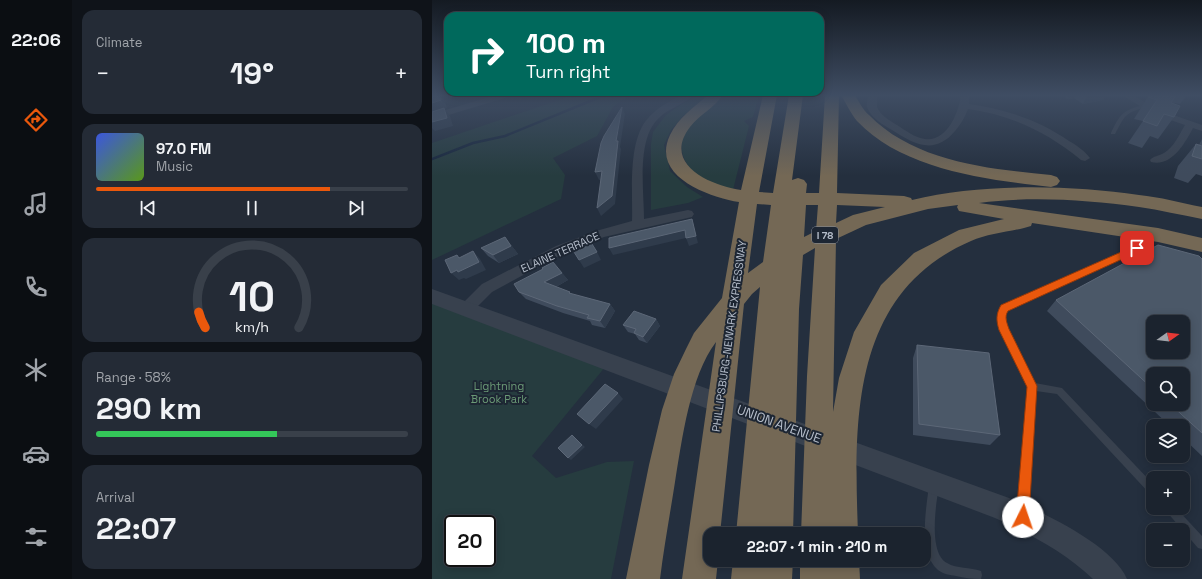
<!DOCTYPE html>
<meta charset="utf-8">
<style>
:root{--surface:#1b232e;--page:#242b36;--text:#f1f3f6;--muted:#a0a4aa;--line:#39404a;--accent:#ea580c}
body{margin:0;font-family:"Space Grotesk",sans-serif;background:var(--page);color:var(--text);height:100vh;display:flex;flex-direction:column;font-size:15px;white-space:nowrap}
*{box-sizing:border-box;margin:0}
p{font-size:13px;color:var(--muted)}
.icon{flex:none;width:22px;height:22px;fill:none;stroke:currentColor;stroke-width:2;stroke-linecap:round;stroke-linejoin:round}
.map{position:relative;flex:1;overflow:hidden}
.sheet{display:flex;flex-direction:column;gap:10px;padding:10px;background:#0f1319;width:360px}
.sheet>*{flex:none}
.guide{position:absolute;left:12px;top:12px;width:380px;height:84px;border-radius:12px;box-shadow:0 2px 10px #0003,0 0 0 1px var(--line);background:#00695c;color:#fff;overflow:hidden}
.needle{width:26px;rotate:76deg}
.fabs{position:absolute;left:714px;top:315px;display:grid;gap:8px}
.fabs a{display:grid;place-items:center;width:44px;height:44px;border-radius:8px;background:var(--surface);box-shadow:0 2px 10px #0003,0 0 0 1px var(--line);font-size:20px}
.speed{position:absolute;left:12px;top:515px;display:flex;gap:8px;font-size:20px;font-weight:700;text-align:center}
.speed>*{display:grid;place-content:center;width:52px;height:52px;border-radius:50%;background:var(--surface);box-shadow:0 2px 10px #0003,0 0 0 1px var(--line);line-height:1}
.speed .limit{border:2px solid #111;border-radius:6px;background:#fff;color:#111}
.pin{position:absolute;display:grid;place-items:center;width:34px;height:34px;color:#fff;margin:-17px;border-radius:8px;box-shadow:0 2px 6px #0006}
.me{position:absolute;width:44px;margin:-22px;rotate:4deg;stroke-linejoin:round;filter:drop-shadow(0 0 3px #0008)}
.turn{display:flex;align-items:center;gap:14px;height:84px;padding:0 16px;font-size:18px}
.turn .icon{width:52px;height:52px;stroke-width:2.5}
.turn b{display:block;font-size:28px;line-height:34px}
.big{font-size:30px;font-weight:700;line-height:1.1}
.sheet .widget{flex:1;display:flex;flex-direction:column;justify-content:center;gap:6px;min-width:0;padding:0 14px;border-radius:12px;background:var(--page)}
.sheet .dial{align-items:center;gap:0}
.dial svg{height:104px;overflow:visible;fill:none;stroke:var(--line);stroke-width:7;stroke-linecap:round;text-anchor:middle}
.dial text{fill:var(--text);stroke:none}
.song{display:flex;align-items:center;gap:12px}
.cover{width:48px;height:48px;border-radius:6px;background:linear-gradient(135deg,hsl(230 70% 55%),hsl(90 70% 35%))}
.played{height:4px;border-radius:2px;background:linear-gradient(90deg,var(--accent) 75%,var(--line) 75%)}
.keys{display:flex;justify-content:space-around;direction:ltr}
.heat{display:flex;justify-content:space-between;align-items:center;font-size:22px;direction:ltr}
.charge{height:6px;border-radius:3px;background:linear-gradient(90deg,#34c759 58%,var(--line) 0)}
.trip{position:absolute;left:271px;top:527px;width:228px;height:40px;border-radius:12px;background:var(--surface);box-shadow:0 2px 10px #0003,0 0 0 1px var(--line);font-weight:700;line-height:40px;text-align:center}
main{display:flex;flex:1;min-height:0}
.tabs{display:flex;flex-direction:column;width:72px;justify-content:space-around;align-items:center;background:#0b0e12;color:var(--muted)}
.tabs .icon{width:28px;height:28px}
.tabs .active{color:var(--accent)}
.tabs b{font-size:18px;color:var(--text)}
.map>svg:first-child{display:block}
</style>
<main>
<nav class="tabs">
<b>22:06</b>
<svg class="icon active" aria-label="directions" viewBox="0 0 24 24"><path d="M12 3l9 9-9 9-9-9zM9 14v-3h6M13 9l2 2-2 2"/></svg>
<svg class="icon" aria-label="music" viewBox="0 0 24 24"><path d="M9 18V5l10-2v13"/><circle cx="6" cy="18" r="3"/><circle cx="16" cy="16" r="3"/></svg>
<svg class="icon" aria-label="phone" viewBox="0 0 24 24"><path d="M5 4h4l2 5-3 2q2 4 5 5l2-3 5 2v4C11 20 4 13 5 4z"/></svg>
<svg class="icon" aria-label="climate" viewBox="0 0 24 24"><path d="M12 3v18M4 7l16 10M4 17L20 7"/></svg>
<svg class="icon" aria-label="car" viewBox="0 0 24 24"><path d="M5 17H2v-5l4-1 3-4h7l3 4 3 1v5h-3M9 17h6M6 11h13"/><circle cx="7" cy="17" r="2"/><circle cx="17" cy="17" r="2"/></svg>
<svg class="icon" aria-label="filters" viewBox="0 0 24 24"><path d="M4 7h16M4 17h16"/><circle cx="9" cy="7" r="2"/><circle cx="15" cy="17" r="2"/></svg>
</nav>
<section class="sheet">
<div class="widget"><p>Climate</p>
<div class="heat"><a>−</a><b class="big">19°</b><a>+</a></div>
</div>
<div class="widget">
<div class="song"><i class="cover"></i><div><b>97.0 FM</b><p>Music</p></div></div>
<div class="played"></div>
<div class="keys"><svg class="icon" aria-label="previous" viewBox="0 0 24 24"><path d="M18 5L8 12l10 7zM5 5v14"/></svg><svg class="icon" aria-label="pause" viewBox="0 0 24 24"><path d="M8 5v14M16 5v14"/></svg><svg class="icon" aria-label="next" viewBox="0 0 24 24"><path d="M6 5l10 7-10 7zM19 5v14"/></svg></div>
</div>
<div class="widget dial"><svg viewBox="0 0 100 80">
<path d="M14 69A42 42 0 1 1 86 69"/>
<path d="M14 69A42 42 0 0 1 9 57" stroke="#ea580c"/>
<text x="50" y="56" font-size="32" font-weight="700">10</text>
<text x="50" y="72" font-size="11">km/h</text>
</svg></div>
<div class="widget"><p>Range · 58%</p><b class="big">290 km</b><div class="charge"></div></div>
<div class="widget"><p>Arrival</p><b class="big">22:07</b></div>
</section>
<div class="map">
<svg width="770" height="579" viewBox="0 0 770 579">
<rect width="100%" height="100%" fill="#242f3e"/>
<g fill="#263c3f" fill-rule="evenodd">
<path d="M137 95H197L181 107 165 136 121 158 133 175 129 199 0 260V143L130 99Z"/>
<path d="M267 95H276L250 117 239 130 232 145 238 171 255 187 271 197 256 203 219 210V144L221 132 234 115 250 104Z"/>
<path d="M290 95H327L321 117 312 121 317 126 301 190C292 187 283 184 275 181 257 173 244 153 252 134 258 120 279 105 290 95Z"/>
<path d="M0 296 178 361 100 456 124 478 175 462 202 461 179 579H0ZM21 524H55V558H21Z"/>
</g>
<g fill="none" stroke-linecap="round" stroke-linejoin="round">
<path stroke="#17263c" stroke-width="2.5" d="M0 159 41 143 73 136 173 95"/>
<g fill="#38414e" fill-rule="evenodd">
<path d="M695 95H709C706 97 697 98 694 96Z"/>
<path d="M712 105 714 106V107C692 113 693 116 683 134H679V133C688 114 691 110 712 105Z"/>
<path d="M712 246 730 250 731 252 728 254 712 250 700 252 575 310 573 318 576 329 603 383 630 388 721 484V496L718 494 625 394 604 391 596 513 595 517 591 518 587 517 586 513 596 386 567 326 566 316 569 306 697 248Z"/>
<path d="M502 481 505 483 507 486C504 504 496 553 515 563 525 569 538 567 549 571L550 575 549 579C540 579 532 578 524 576 518 575 511 574 506 570 486 553 494 509 497 486L499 483Z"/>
<path d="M732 508H744L770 536V549L766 548 734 511Z"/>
</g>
<g fill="#38414e" fill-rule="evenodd">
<path d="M64 95H77L76 97 0 120V114Z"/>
<path d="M250 95H261C254 104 237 108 228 117 204 137 212 190 212 219L256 210 260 211 262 214 260 217 172 237 134 252 60 292 40 312 35 314 30 312 28 308 30 304 50 284 124 246 164 231 200 221C201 191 195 140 217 117 226 107 238 101 250 95Z"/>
<path d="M437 95H445V107C449 116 457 120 465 125 473 130 483 138 493 139 515 142 527 112 529 95H537V104C573 109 607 120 637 141 644 145 653 151 658 158L653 161 649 160C615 132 579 115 536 109 533 117 529 124 523 131 503 155 483 145 460 130 451 125 439 118 435 107 434 103 436 99 437 95Z"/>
<path d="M690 95H700L727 110 770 125V131L761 128C753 143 740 167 719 162L718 160C721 156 727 156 732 153 742 147 747 135 753 125L721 114Z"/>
</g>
<path fill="#38414e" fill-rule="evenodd" d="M0 289 577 498C610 512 681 545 695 579H661C633 552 598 534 563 518L0 304Z"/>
<g fill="#746855" fill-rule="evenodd">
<path d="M276 95H291C282 108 267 115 258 127 229 165 280 186 309 190L331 95H345L327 192 341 193 357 95H371L360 180 366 178 372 180 375 184 374 193H387L393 95H407L405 193 472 196 479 198 480 200C549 183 637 185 707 195 728 197 749 203 770 207V219C749 215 728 210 707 207 654 200 600 196 547 203L726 228 770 238V252L726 242 600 223 599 226 592 228C575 232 555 234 539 241 418 293 422 422 426 534H369L375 376 383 248 371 255 367 309 361 534H304L328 287 320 294 312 304 288 534H278V560H286L284 579H250L284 342C258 376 250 440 243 482 238 514 232 547 228 579H194L217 465 230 410 242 374 254 349 262 333 290 298 307 202C278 197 218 177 238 135 246 118 262 107 276 95ZM325 204 339 205 331 262 316 273ZM374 205H386L384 231 372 237ZM405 205 453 207 421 215 404 223ZM526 205 525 207 527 211 572 219 527 230 482 253 449 285 422 332 407 378 401 412 404 239 434 225 496 209Z"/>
<path d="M409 95H423C427 102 431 110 437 115 483 162 557 169 619 175L625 177 628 181 625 185 619 187C556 180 471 170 425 121 419 114 414 103 409 95Z"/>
<path d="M301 560H361L360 579H299Z"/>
<path d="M368 560H427L428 579H368Z"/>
</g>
</g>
<g fill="#3f4b5c" fill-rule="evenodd">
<path d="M630 95H674L671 100 651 104 642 98 635 99Z"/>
<path d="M717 95H755L748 104 743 103 742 104V117L726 139 718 136 710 148 696 143 711 121 702 119Z"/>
<path d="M770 139V176L764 174 756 183 742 178 746 166 764 144 767 145Z"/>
<path d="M79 245 86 254 67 263 56 256 49 248Z"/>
<path d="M770 259V456L751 438V426H738L615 311 624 300ZM721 374 751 404H721Z"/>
<path d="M130 273 136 280 124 287 140 294 178 304 183 311 173 328 160 325 158 321 131 313 94 299 87 292Z"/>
<path d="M224 319 228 326 215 343 207 340 203 334 196 332 191 325Z"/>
<path d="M485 345 568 435 558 445 481 435V358Z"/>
</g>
<g fill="#2f3b4b">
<path d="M2 95H8L13 102 15 108 12 109 18 116 21 126 3 131 0 128V103Z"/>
<path d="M637 95H643L642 98 635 99Z"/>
<path d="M655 95H674L671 100 651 104Z"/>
<path d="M190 107 193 114 188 147 189 149 183 204 169 216 165 208 184 141Z"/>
<path d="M170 171 174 179 167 180 163 172Z"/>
<path d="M260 219 266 243 257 246 254 238 181 255 177 248Z"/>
<path d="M73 237 79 245 86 254 67 263 61 255Z"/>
<path d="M41 251 48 259 54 270 34 279 32 278 27 280 19 273 25 270Z"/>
<path d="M165 252 169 260 152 268 147 260Z"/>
<path d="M130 273 136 280 118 290 112 282Z"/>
<path d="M178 304 183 311 173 328 168 321Z"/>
<path d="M224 319 228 326 215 343 211 337Z"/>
<path d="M186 393 191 399 164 429 157 424Z"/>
<path d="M140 435 153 447 139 460 136 458Z"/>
</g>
<g fill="#4b5868" stroke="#5c6777" fill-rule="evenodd">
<path d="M0 95H2V96L7 95 9 100 0 103Z"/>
<path d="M717 95H740L743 96 739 103 748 106 742 117 732 114 725 126 711 121 725 100 716 97Z"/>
<path d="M190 107 184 141H186L180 196 165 208 170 171 163 172 169 143 172 136Z"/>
<path d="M12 108 15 118 0 122V112Z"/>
<path d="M764 144 770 146V159L760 156Z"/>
<path d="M260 219 264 236 254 238 253 230 177 248V238Z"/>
<path d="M73 237 79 246 61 255 49 248Z"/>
<path d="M160 244 165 252 147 260 142 252Z"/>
<path d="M726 245 767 256 770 259V433L738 404H751V374H721V389L624 300ZM721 322H751V352H721Z"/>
<path d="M41 251 47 262 26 272 25 270 19 273 13 260 25 255 27 258Z"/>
<path d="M121 262 130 273 112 282 138 292 137 293 178 304 168 321 155 318 157 315 125 306 87 292 82 284 111 269 110 268Z"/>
<path d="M202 311 224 319 211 337 202 333 204 329 191 325Z"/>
<path d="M485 345 557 353 568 435 487 424Z"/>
<path d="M173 384 186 393 157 424 145 414Z"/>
<path d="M140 435 150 445 136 458 126 448Z"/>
</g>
<linearGradient id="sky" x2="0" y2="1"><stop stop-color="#141a22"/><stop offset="0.54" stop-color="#3f4d63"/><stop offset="1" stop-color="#3f4d63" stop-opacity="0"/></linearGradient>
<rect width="770" height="176" fill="url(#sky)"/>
<path fill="#ea580c" stroke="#983908" d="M705 245 708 246 709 248 708 251 576 311C572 317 575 323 577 329L605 386 597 517 595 522 591 523 586 522 584 517 595 387 567 330C564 320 564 314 569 305Z"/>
<g text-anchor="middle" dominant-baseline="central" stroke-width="4" stroke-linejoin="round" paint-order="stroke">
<rect fill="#1d2633" stroke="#878f9c" stroke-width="1" x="380" y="227" width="26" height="16" rx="3"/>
<g font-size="10" font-weight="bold" fill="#b4bcc9">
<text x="393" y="235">I 78</text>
</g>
<g font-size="11" fill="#b4bcc9" stroke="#1d2633">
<text transform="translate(128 252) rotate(-24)">ELAINE TERRACE</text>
<text transform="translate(297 336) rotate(-82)">PHILLIPSBURG-NEWARK EXPRESSWAY</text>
</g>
<g font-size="11" fill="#6b9a76" stroke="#1d2633">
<text x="67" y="386">Lightning<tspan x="67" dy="13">Brook Park</tspan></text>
</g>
<g font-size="13" fill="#b4bcc9" stroke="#1d2633">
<text transform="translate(347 424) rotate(20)">UNION AVENUE</text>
</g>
</g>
</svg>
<div class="fabs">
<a><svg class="needle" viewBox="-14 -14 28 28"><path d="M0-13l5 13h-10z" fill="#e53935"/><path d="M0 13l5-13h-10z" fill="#a0a4aa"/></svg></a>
<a><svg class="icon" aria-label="search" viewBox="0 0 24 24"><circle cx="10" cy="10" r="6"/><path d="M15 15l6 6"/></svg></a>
<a><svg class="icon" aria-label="layers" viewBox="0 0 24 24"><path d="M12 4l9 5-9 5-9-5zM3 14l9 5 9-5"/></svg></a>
<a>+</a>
<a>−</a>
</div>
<div class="speed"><div class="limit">20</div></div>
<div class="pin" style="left:705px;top:248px;background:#d93025"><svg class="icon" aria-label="arrive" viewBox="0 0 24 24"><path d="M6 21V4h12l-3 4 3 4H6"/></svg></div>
<svg class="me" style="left:591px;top:517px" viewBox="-20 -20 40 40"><circle r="19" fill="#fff"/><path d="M0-13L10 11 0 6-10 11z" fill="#ea580c"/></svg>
<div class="trip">22:07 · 1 min · 210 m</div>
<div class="guide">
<div class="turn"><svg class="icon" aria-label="right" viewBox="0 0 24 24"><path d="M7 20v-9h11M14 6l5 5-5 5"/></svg><div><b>100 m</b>Turn right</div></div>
</div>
</div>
</main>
